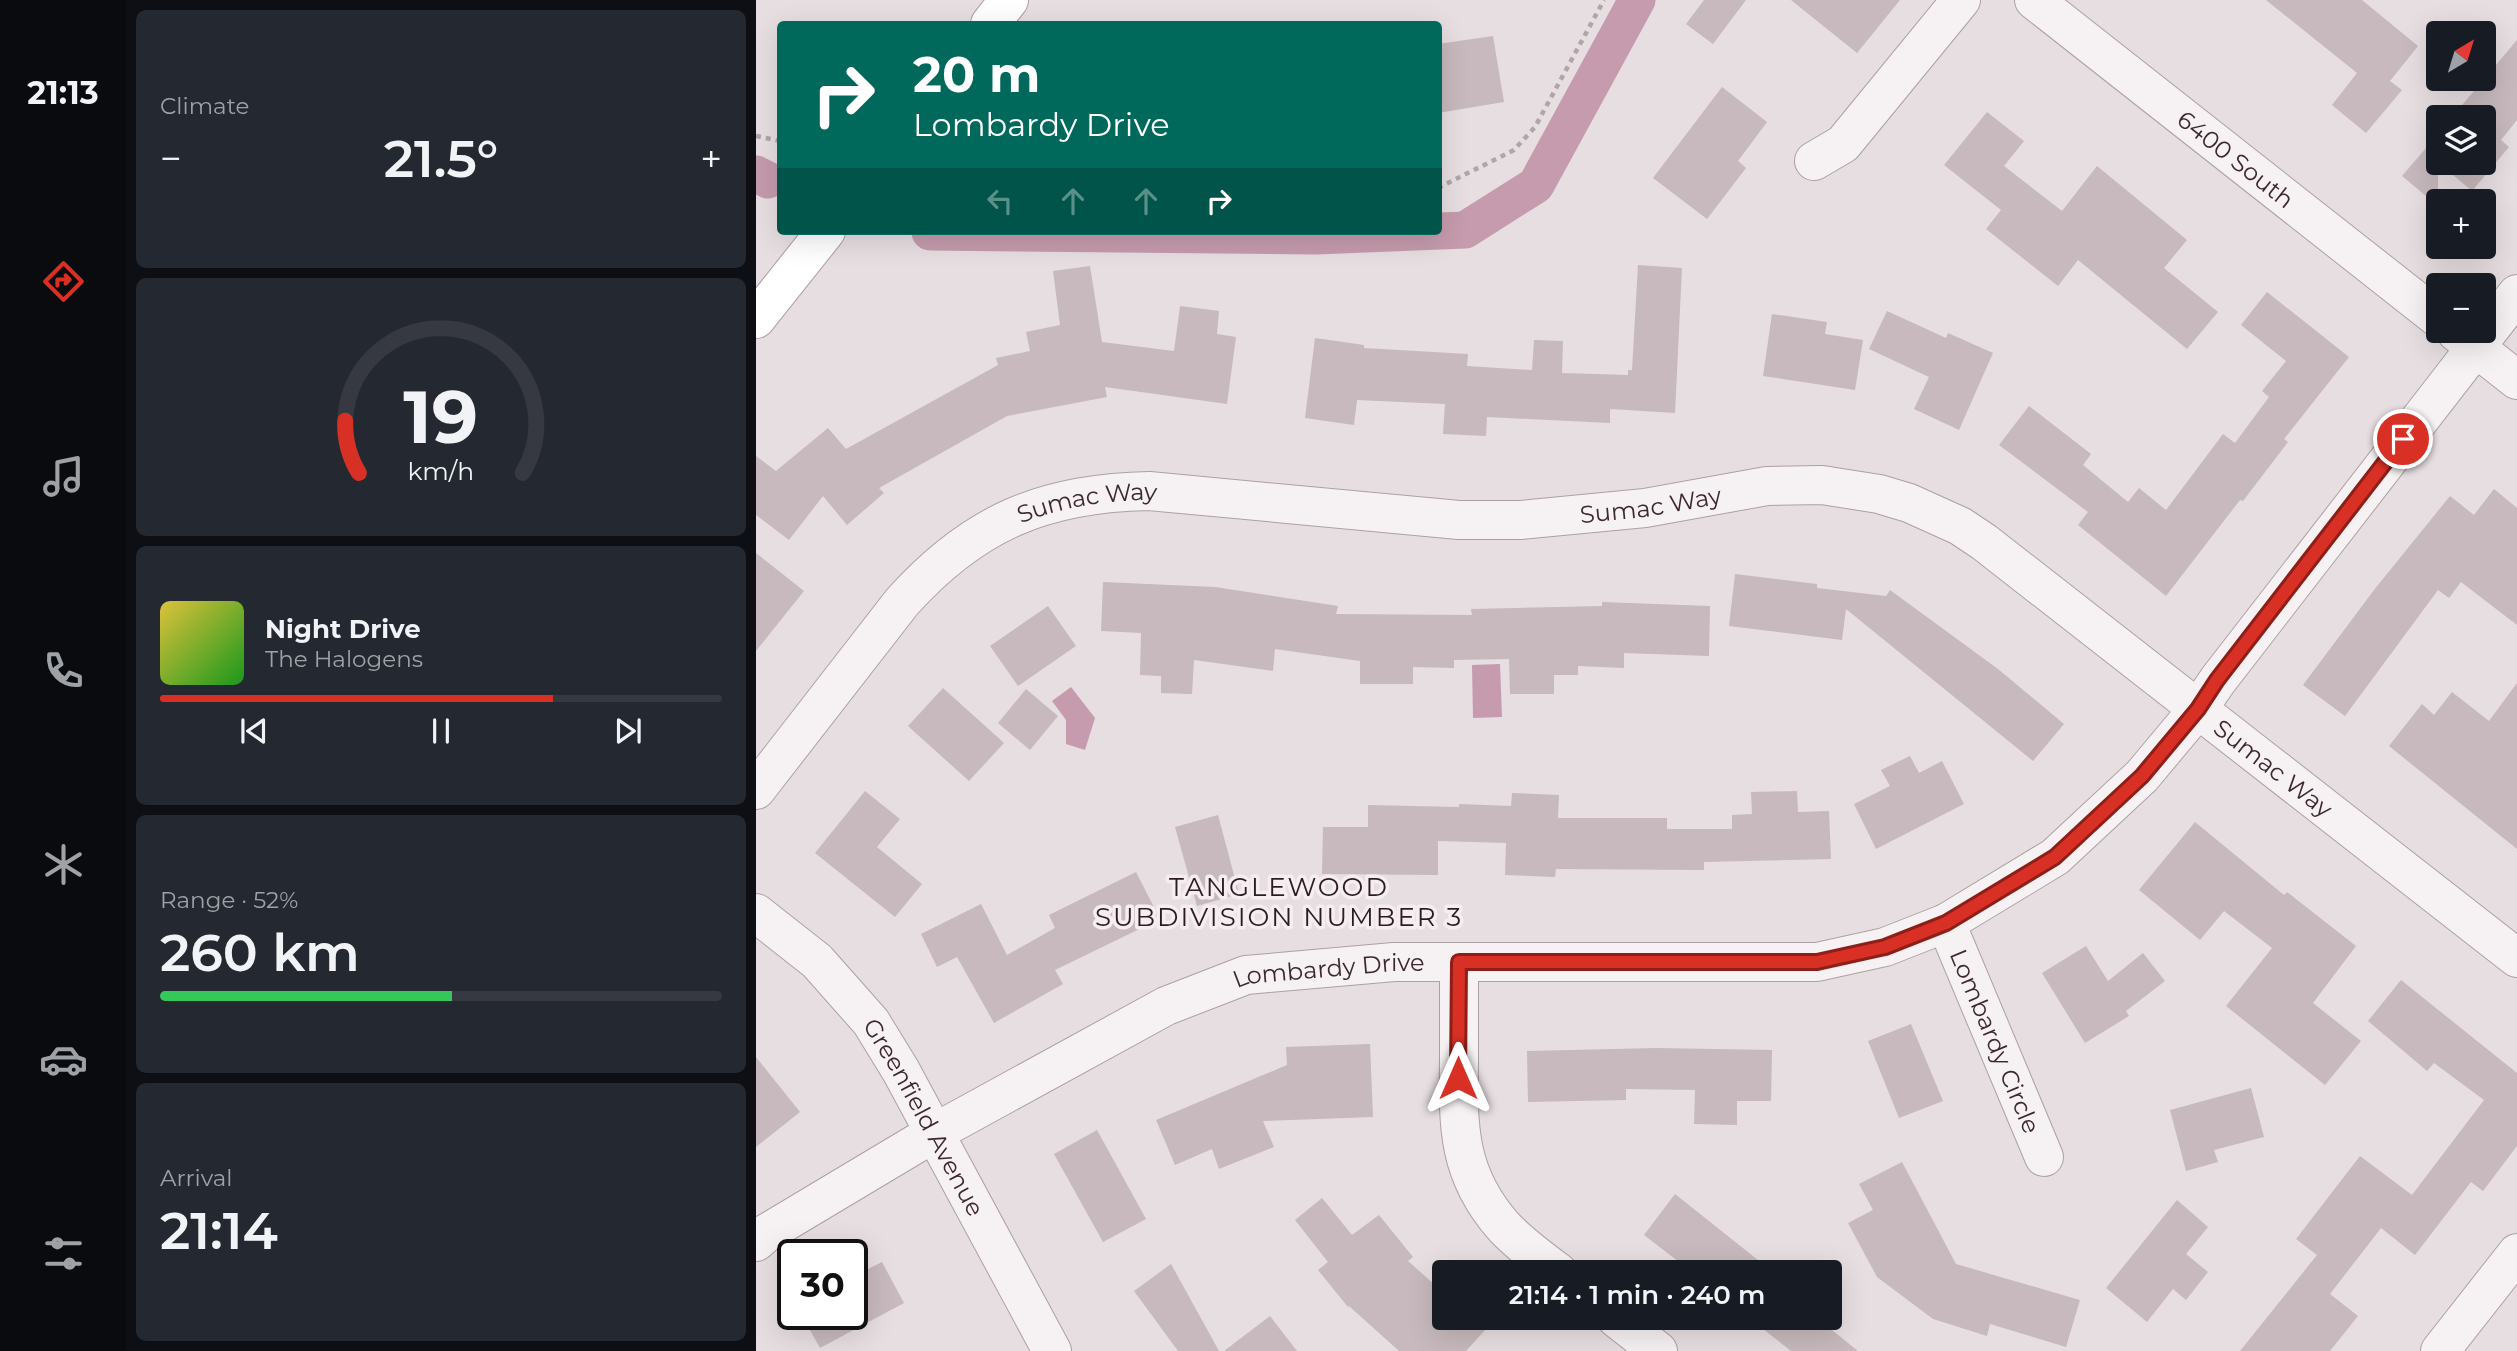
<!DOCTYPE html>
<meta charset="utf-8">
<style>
:root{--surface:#171b24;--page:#242831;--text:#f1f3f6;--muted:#9ea1a6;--line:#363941;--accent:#d93025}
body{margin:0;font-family:Montserrat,sans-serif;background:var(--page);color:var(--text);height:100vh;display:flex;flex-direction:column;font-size:26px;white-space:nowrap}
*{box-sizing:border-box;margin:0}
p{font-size:23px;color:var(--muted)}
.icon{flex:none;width:38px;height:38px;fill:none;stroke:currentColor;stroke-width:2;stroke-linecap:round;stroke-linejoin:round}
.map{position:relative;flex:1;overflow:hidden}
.details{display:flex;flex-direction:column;gap:10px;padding:10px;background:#0d0f14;width:630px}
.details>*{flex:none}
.guide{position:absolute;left:21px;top:21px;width:665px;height:214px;border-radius:7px;box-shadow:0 7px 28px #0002;background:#00695c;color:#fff;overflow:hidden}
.needle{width:46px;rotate:38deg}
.tools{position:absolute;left:1670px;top:21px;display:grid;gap:14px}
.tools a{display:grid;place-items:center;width:70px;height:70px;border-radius:7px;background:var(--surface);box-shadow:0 7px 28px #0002;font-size:35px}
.speed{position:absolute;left:21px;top:1239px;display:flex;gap:14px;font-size:35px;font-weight:700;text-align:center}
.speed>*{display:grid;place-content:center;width:91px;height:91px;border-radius:50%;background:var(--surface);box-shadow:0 7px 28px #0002;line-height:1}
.speed .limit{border:4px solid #111;border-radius:10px;background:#fff;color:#111}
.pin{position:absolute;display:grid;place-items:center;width:60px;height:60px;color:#fff;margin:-30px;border:4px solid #fff;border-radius:50%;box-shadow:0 2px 7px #0007}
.me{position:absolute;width:77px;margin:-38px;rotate:0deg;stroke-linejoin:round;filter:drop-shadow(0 0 5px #0008)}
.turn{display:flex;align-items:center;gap:24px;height:147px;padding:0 21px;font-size:32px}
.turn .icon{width:91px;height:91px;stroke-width:2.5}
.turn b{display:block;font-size:49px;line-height:60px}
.lanes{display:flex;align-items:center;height:66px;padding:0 21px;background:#0003;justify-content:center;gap:35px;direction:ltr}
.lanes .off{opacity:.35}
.big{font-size:52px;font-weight:600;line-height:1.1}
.details .card{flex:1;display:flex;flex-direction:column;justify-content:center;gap:10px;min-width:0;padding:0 24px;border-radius:10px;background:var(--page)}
.details .dial{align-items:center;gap:0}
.dial svg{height:182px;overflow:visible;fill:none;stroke:var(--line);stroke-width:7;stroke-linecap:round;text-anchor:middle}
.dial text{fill:var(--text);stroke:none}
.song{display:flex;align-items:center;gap:21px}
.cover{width:84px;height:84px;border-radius:10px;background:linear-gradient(135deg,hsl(50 70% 55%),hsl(120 70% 35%))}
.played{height:7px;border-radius:4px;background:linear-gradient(90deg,var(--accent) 70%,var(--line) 70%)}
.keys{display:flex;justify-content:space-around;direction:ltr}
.heat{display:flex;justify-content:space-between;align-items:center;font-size:38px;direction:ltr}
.charge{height:10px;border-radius:5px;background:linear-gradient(90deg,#34c759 52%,var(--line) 0)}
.trip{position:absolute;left:676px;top:1260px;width:410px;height:70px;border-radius:7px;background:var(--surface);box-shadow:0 7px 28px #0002;font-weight:600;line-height:70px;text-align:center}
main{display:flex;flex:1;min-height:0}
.menu{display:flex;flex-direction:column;width:126px;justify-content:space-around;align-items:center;background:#090b0e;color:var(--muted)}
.menu .icon{width:49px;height:49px}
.menu .selected{color:var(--accent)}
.menu b{font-size:32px;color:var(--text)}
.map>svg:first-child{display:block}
</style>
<main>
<nav class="menu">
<b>21:13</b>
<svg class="icon selected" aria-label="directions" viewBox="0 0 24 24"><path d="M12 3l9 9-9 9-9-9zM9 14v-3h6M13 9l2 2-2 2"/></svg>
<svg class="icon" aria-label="music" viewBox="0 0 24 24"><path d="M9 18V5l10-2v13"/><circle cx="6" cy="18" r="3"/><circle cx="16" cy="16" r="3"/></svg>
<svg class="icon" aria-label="phone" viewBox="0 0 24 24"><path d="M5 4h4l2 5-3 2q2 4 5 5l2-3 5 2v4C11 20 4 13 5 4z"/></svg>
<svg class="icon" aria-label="climate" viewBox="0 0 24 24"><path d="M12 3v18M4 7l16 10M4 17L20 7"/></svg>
<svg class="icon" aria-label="car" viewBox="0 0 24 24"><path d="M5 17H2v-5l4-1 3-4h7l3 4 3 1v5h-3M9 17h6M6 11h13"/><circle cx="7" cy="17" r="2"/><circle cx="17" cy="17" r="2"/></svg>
<svg class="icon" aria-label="filters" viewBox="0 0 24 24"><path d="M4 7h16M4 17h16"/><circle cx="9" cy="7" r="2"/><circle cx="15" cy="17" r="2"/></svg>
</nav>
<section class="details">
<div class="card"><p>Climate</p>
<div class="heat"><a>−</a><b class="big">21.5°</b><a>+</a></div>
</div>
<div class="card dial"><svg viewBox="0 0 100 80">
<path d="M14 69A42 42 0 1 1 86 69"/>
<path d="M14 69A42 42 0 0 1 8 46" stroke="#d93025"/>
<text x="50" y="56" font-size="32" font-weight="700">19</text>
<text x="50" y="72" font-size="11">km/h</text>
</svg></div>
<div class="card">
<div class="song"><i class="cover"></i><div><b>Night Drive</b><p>The Halogens</p></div></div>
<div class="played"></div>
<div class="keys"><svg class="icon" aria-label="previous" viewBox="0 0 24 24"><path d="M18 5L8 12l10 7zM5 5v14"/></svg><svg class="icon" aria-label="pause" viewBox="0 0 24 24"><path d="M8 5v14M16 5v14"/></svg><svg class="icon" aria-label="next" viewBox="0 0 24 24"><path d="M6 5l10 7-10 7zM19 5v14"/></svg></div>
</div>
<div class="card"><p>Range · 52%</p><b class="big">260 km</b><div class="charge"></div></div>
<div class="card"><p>Arrival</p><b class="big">21:14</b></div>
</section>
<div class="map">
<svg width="1761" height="1351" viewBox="0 0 1761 1351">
<rect width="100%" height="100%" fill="#e7dee1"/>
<g fill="#c59bad">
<path d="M744 664 746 717 717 718 716 665Z"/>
<path d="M315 687 339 718 329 750 310 744V720L296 701Z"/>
</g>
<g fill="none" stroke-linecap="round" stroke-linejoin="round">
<g stroke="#c59bad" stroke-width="37">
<path d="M0 174 12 180"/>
<path d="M174 232 560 236 709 230 780 185 881 0"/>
</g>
</g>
<g fill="#c7b9bd">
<path d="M948 0H990L957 44 930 24Z"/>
<path d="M1035 0H1144L1101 53Z"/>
<path d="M1510 0H1606L1662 46 1634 81 1646 90 1610 133 1576 105 1601 73Z"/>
<path d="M737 36 748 102 682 113V44Z"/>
<path d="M1761 40V120L1745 140 1753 147 1716 191 1683 163H1727V117H1696Z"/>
<path d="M966 87 1011 122 982 161 990 168 951 219 897 178Z"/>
<path d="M1231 112 1268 141 1248 166 1306 211 1341 166 1431 240 1408 268 1462 312 1431 349 1322 260 1302 286 1230 229 1245 210 1188 165Z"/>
<path d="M1682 134V206L1646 176Z"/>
<path d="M882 265 926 268 919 413 854 409V423L731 417 730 436 687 434 689 404 601 400 598 425 549 418 559 338 608 345V348L712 354 711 366 776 370 778 340 807 341 806 373 872 375V370H876Z"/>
<path d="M334 266 346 342 418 351 424 306 463 311 461 334 480 337 471 404 349 387 351 397 251 416 123 488 128 493 91 525 67 496 33 540 0 515V456L20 471 72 428 90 449 242 365 240 358 274 351 270 332 304 325 297 271Z"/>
<path d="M1511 292 1593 357 1528 439 1532 442 1487 501 1484 500 1410 596 1322 525 1332 512 1243 445 1273 406 1335 454 1327 465 1372 502 1383 488 1410 510 1467 434 1479 443 1513 397 1506 391 1530 361 1485 325Z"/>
<path d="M1131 311 1190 338 1192 333 1237 353 1203 430 1158 409 1173 377 1113 349Z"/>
<path d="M1016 314 1071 322 1069 334 1107 340 1099 390 1007 376Z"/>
<path d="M1738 489 1761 508V625L1705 582 1693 598 1682 590 1589 716 1547 685 1618 590 1694 496 1718 515Z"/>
<path d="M0 553 48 591 0 651Z"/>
<path d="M979 574 1061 584V588L1130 596 1134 590 1242 669 1308 724 1277 761 1090 609 1086 640 973 626Z"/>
<path d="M347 582 459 587 582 606 580 614 716 615 715 609 846 606V602L954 606 953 656 868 653V668L822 666V675H798V694H754L753 659 698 660V668L657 667V684H604V661L519 649 517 671 438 660 436 694 405 693V676L384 675 385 633 345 631Z"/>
<path d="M292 606 320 646 262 686 234 646Z"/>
<path d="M1761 683V849L1633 746 1666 704 1678 715 1696 692 1733 721Z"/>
<path d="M187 688 248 743 213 781 152 726Z"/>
<path d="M270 689 302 716 274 750 242 723Z"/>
<path d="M1154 756 1163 773 1186 761 1208 804 1120 849 1098 804 1134 786 1125 770Z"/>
<path d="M109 791 144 819 121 847 166 884 139 917 59 853Z"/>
<path d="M1041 791 1042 812 1073 811 1075 859 948 862V870L800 869 799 877 749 875 750 843 682 841V875L566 874 567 827H612V805L703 807V804L755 806 756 793 803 795 802 818H911V829H976V815L996 814 995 792Z"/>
<path d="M462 815 483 894 441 906 419 827Z"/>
<path d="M1439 822 1528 895 1531 892 1600 946 1557 1003 1605 1041 1569 1085 1470 1006 1516 948 1468 911 1444 940 1383 890Z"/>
<path d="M380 872 404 919 299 970 307 984 238 1023 201 957 181 967 165 934 225 904 251 955 299 928 293 915Z"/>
<path d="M1330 946 1352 981 1387 953 1409 981 1370 1011 1373 1016 1329 1043 1286 973Z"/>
<path d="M1645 980 1761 1073V1146L1727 1191 1715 1182 1659 1255 1625 1228 1574 1294 1602 1316 1574 1351H1484L1561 1255 1540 1239 1604 1156 1656 1195 1728 1100 1678 1063 1671 1071 1612 1021Z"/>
<path d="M1155 1024 1187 1101 1143 1118 1112 1041Z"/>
<path d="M614 1044 617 1117 507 1121 518 1147 463 1169 456 1149 419 1165 400 1120 531 1065 530 1047Z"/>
<path d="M900 1048 1016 1050 1015 1101H981V1125L938 1124 939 1090 870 1089V1100L772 1102 771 1051Z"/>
<path d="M0 1057 44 1112 0 1147Z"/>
<path d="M1495 1088 1508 1137 1458 1150 1462 1162 1430 1171 1414 1110Z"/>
<path d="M341 1130 390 1219 347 1242 298 1154Z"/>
<path d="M1146 1162 1200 1264 1324 1300 1310 1347 1234 1324 1231 1336 1177 1319 1121 1277 1092 1223 1117 1210 1103 1184Z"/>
<path d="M919 1194 1007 1264 1008 1262 1021 1272H936L888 1235Z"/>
<path d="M566 1198 596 1235 623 1215 657 1257 652 1261 688 1293V1318H740L710 1351H643L593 1306 592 1307 562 1270 572 1262 539 1220Z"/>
<path d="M1421 1200 1452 1227 1430 1254 1452 1272 1430 1300 1417 1289 1391 1322 1350 1288Z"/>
<path d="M126 1262 148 1303 64 1348 45 1314H96V1277Z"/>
<path d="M415 1264 463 1351H422L378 1291Z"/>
<path d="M514 1316 541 1351H468Z"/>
<path d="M993 1318H1069L1066 1322 1102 1351H1035Z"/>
</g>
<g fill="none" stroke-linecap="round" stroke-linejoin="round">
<g stroke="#ada0a4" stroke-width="40">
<g id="minor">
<path id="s1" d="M1278 0 1682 318"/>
<path d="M1058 161 1087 144 1205 0"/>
<path d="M1700 332 1761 380"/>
<path id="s2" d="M0 790 146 602C217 523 287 493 393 491L703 520H765L889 508 1011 486 1066 485 1123 494 1153 503 1204 526 1228 542 1761 958"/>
<path id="s3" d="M0 913 61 961 115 1022 145 1071 296 1351"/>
<path id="s4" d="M1190 923 1288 1157"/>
<path d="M703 963C703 995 703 1027 703 1060 702 1126 701 1174 748 1227 764 1244 783 1258 802 1272"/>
<path id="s5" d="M0 1242 9 1234 178 1133 410 1006 490 975 638 962H1061L1129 947 1190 923 1299 857 1386 776 1442 709 1462 680 1761 294"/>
<path d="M860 1318 902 1351"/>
<path d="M1684 1351 1761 1253"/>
</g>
</g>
<g stroke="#b29ea5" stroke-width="40">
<g id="major">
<path d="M234 24 253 0"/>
<path d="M0 319 70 231"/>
</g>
</g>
<g stroke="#b0a5a8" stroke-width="4.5" stroke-dasharray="5 5" stroke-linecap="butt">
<path d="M0 136 24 141"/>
<path d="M682 188 758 150 779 127 848 0"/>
</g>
<use href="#minor" stroke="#f6f1f2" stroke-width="38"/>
<use href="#major" stroke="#fff" stroke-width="38"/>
</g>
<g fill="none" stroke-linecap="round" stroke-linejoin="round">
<g stroke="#8d1f18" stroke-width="18">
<path id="route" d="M702 1078 703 962H1061L1129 947 1190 923 1299 857 1386 776 1442 709 1461 680 1647 439"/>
</g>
<use href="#route" stroke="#d93025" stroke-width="12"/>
</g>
<g text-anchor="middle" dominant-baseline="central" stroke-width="7" stroke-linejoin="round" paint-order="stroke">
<g font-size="24" fill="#3d282f" stroke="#f5eef0">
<text stroke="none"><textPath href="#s1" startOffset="257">6400 South</textPath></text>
<text stroke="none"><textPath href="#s2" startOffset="1022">Sumac Way</textPath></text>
<text stroke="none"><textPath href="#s2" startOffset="455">Sumac Way</textPath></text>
<text stroke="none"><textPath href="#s2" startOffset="1736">Sumac Way</textPath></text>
<text stroke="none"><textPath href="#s5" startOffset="642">Lombardy Drive</textPath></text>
<text stroke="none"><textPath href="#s4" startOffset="128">Lombardy Circle</textPath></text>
<text stroke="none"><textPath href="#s3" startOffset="268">Greenfield Avenue</textPath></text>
</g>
<g font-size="26" letter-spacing="2" fill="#2e1b20" stroke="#f5eef0">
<text x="523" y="887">TANGLEWOOD<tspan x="523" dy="30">SUBDIVISION NUMBER 3</tspan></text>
</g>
</g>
</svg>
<div class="tools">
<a><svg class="needle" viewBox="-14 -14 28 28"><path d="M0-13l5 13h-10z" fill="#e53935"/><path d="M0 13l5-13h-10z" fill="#9ea1a6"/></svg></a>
<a><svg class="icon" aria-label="layers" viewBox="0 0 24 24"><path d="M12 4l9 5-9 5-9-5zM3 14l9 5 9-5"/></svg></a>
<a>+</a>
<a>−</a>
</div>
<div class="speed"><div class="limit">30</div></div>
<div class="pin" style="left:1647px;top:439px;background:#d93025"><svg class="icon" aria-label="arrive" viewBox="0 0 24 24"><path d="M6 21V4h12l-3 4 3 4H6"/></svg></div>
<svg class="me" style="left:702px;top:1078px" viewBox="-20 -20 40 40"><path d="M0-17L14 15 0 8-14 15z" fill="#d93025" stroke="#fff" stroke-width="4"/></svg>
<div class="trip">21:14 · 1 min · 240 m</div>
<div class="guide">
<div class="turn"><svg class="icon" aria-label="right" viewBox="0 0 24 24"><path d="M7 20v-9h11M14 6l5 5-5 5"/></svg><div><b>20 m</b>Lombardy Drive</div></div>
<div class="lanes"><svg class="icon off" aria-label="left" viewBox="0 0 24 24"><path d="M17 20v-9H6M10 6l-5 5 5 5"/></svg><svg class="icon off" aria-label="ahead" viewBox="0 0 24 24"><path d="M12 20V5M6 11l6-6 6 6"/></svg><svg class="icon off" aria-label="ahead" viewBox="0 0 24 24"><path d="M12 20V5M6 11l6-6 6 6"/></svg><svg class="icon" aria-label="right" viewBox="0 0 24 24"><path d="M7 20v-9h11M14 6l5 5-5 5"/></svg></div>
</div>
</div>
</main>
